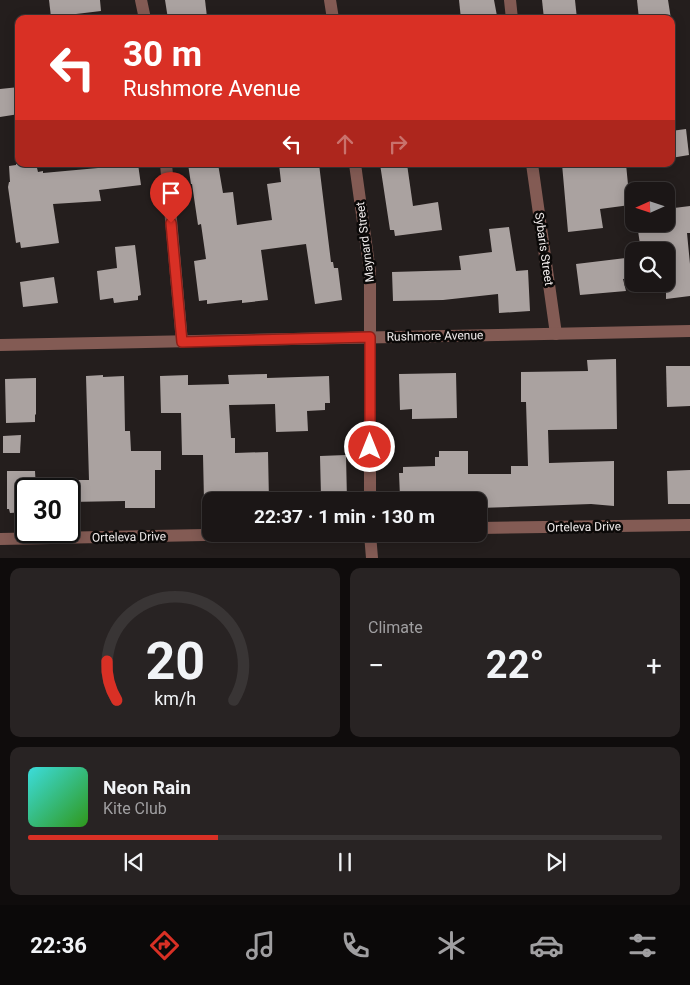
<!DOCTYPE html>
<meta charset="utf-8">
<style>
:root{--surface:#1b1616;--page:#282323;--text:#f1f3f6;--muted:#a09fa1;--line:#393535;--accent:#d93025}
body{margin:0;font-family:Roboto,sans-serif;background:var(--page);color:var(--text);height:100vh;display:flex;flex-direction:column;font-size:19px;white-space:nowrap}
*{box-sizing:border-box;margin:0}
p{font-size:16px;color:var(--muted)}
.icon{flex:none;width:28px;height:28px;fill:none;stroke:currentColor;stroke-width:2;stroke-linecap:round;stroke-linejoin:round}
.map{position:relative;height:558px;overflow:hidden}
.panel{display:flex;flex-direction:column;gap:10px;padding:10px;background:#0f0c0c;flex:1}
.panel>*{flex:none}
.banner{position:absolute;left:15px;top:15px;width:660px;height:152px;border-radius:10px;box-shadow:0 2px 12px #0003,0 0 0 1px var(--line);background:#d93025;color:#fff;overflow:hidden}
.needle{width:32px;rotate:267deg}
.buttons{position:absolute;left:625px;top:182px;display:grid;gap:10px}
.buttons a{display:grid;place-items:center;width:50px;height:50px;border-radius:10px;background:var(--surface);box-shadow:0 2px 12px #0003,0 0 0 1px var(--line);font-size:25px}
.speed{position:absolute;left:15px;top:478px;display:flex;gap:10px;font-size:25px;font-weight:700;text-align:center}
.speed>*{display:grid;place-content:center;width:65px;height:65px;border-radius:50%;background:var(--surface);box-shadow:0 2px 12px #0003,0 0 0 1px var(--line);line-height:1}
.speed .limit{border:2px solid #111;border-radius:8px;background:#fff;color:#111}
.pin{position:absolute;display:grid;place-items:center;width:42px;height:42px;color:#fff;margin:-51px -21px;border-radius:50% 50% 50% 0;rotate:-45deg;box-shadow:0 0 5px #0007}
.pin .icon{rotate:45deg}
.me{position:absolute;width:55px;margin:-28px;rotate:0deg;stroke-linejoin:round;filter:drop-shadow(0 0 4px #0008)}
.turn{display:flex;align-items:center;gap:18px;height:105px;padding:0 25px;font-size:22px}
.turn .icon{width:65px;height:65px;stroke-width:2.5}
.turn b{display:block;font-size:35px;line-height:42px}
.lanes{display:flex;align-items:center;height:48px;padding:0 25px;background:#0003;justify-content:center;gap:25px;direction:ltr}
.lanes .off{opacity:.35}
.big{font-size:38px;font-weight:700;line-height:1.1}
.panel .widget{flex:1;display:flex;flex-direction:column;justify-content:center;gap:8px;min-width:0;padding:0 18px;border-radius:10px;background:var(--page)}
.panel .dial{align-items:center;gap:0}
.dial svg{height:130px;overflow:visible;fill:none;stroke:var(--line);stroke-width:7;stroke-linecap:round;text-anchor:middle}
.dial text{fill:var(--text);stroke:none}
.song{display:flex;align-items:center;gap:15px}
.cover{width:60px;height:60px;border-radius:8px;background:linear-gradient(135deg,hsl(180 70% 55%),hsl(110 70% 35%))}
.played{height:5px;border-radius:2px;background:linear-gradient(90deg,var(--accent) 30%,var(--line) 30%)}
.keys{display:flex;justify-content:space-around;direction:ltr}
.heat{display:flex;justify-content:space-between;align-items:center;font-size:28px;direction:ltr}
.panel .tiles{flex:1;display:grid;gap:10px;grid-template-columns:1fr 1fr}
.widget:last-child{grid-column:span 2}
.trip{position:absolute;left:202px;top:492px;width:285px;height:50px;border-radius:10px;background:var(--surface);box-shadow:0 2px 12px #0003,0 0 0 1px var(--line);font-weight:700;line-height:50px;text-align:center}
.menu{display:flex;height:80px;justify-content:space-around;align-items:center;background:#0b0909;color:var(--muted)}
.menu .icon{width:35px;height:35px}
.menu .selected{color:var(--accent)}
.menu b{font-size:22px;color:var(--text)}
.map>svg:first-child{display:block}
</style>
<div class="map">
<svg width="690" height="558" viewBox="0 0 690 558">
<rect width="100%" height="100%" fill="#241e1d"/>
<g fill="#aaa2a0">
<path d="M49 0H100L101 11 51 17Z"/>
<path d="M165 0H205L207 17 168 19Z"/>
<path d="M459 0H494L497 16 461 19Z"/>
<path d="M542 0H575L577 19H544Z"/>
<path d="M637 0H668L671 19H639Z"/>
<path d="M19 87V114L0 117V89Z"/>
<path d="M686 129 689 155 671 158V131Z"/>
<path d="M16 164H36L38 172 43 171V173L109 167 108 164H138L141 185 99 190 101 201 53 204 59 243 21 248 20 242 16 243 8 187 9 182H10L9 166 16 165Z"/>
<path d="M188 164H218L223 193 233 192 237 225 272 220 267 184 281 182 279 164H319L331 262H333L334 268H338L342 300 315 304 306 244 261 250 268 300 242 303V300L207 304V300L199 301 194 261 206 259 201 224 198 225 192 184H191Z"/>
<path d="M380 164H407L413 206 438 202 442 230 395 236 394 230H390Z"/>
<path d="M562 164H626L630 205 600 209 603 228 568 232Z"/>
<path d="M690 206V233H687L690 264V296L666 299V251H641L637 224H666V209Z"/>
<path d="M509 227 516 271 528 270 530 311 499 313 498 294 443 300 393 301 392 272 461 270 459 256 492 252 489 229Z"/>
<path d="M135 245 141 295 138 296V300L114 303 113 298 100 300 97 271 117 268 115 247Z"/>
<path d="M634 257V278L623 279 626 291 580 295 576 264Z"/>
<path d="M54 277 58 303 23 307 20 282Z"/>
<path d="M616 359 617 429 548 430 549 463 614 461V506L591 504 479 508V501H474V496L426 495V497H400L399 473H403V467L435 466V457H439V451H468V474H511V466H528L526 402H521V372L588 371 587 360Z"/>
<path d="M666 366H690V406L667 407Z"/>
<path d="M456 373 457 418 412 419V409L400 410 399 374Z"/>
<path d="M267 374V378L329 376 330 403H325V410L307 411 308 431 276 432 275 404 229 405 231 438H235V453L268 452 269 501H204L203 455H182L181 413H161L160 376 188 375V385L229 384 228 375Z"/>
<path d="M103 375V377L124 376 125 431H130L131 451H161V470H155V508H125V501L69 502V480H89L86 376Z"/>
<path d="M36 378V415L35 414V422L6 423 5 379Z"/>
<path d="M21 435 20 453H3V436Z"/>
<path d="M346 455 347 500H326V496H321L320 456Z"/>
<path d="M690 470V504H668L667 471Z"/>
<path d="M7 471H35L36 489H26V512L10 513 9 509H7Z"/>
</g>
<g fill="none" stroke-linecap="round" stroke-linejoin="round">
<g stroke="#835b54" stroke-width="12">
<path d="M141 0 145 19"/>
<path d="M330 0 333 19"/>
<path d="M510 0 512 19"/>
<path d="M166 164 182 342"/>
<path d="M355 164 370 272V501"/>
<path d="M532 164 556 334"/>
<path d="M0 345 690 331"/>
<path d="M370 534 372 558"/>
</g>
<g stroke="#835b54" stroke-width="12">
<path d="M479 528 690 525"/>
<path d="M0 539 257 534"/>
</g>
</g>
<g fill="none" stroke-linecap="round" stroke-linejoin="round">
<g stroke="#8d1f18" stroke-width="12">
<path id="route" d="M171 223 182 342 370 337V447"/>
</g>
<use href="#route" stroke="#d93025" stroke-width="9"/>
</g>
<g text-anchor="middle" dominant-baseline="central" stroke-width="5" stroke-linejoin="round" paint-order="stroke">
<g font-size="12" fill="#f0ebeb" stroke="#0b0908">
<text transform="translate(365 242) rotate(-97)">Maynard Street</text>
<text transform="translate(544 249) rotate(82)">Sybaris Street</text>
<text transform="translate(435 336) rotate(-1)">Rushmore Avenue</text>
<text transform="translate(584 527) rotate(-1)">Orteleva Drive</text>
<text transform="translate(129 537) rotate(-1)">Orteleva Drive</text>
</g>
</g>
</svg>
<div class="buttons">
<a><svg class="needle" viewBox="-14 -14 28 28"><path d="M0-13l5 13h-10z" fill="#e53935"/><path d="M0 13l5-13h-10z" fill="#a09fa1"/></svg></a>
<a><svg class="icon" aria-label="search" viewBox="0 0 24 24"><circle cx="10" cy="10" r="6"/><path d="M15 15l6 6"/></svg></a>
</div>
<div class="speed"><div class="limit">30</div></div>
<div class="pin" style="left:171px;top:223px;background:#d93025"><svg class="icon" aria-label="arrive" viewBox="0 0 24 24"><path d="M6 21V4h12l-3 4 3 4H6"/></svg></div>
<svg class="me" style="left:370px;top:447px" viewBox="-20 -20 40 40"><circle r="17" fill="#d93025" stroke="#fff" stroke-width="3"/><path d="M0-11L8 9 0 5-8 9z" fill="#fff"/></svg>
<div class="trip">22:37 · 1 min · 130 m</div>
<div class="banner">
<div class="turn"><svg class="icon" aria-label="left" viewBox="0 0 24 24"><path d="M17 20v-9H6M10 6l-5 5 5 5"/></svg><div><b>30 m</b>Rushmore Avenue</div></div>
<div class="lanes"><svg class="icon" aria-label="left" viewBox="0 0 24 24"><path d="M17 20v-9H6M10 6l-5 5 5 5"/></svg><svg class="icon off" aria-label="ahead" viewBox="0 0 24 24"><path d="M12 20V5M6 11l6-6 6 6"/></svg><svg class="icon off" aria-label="right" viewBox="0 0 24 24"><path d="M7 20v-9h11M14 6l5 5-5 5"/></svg></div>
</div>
</div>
<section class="panel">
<div class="tiles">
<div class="widget dial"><svg viewBox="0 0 100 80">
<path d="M14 69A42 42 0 1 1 86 69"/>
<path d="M14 69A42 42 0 0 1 8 45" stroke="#d93025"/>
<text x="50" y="56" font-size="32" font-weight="700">20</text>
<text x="50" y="72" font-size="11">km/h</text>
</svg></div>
<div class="widget"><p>Climate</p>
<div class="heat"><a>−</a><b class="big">22°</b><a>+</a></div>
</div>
<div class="widget">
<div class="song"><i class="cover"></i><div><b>Neon Rain</b><p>Kite Club</p></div></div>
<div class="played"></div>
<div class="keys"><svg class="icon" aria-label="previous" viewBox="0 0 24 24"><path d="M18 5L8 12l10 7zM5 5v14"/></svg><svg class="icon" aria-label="pause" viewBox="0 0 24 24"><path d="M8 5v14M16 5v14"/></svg><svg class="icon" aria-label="next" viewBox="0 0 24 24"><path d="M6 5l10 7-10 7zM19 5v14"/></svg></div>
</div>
</div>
</section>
<nav class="menu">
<b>22:36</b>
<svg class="icon selected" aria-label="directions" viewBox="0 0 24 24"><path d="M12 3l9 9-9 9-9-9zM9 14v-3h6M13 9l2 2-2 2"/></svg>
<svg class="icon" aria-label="music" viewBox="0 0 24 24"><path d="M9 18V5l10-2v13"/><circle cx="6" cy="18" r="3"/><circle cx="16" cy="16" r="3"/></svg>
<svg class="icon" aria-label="phone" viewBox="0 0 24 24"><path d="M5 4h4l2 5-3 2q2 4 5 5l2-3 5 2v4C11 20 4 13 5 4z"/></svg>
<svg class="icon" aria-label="climate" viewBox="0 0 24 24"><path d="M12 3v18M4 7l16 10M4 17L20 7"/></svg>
<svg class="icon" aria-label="car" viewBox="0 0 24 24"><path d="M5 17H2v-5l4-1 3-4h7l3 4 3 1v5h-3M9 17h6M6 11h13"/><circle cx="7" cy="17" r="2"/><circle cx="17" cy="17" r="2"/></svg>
<svg class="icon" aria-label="filters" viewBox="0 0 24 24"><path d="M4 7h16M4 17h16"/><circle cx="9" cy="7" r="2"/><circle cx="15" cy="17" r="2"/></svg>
</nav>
